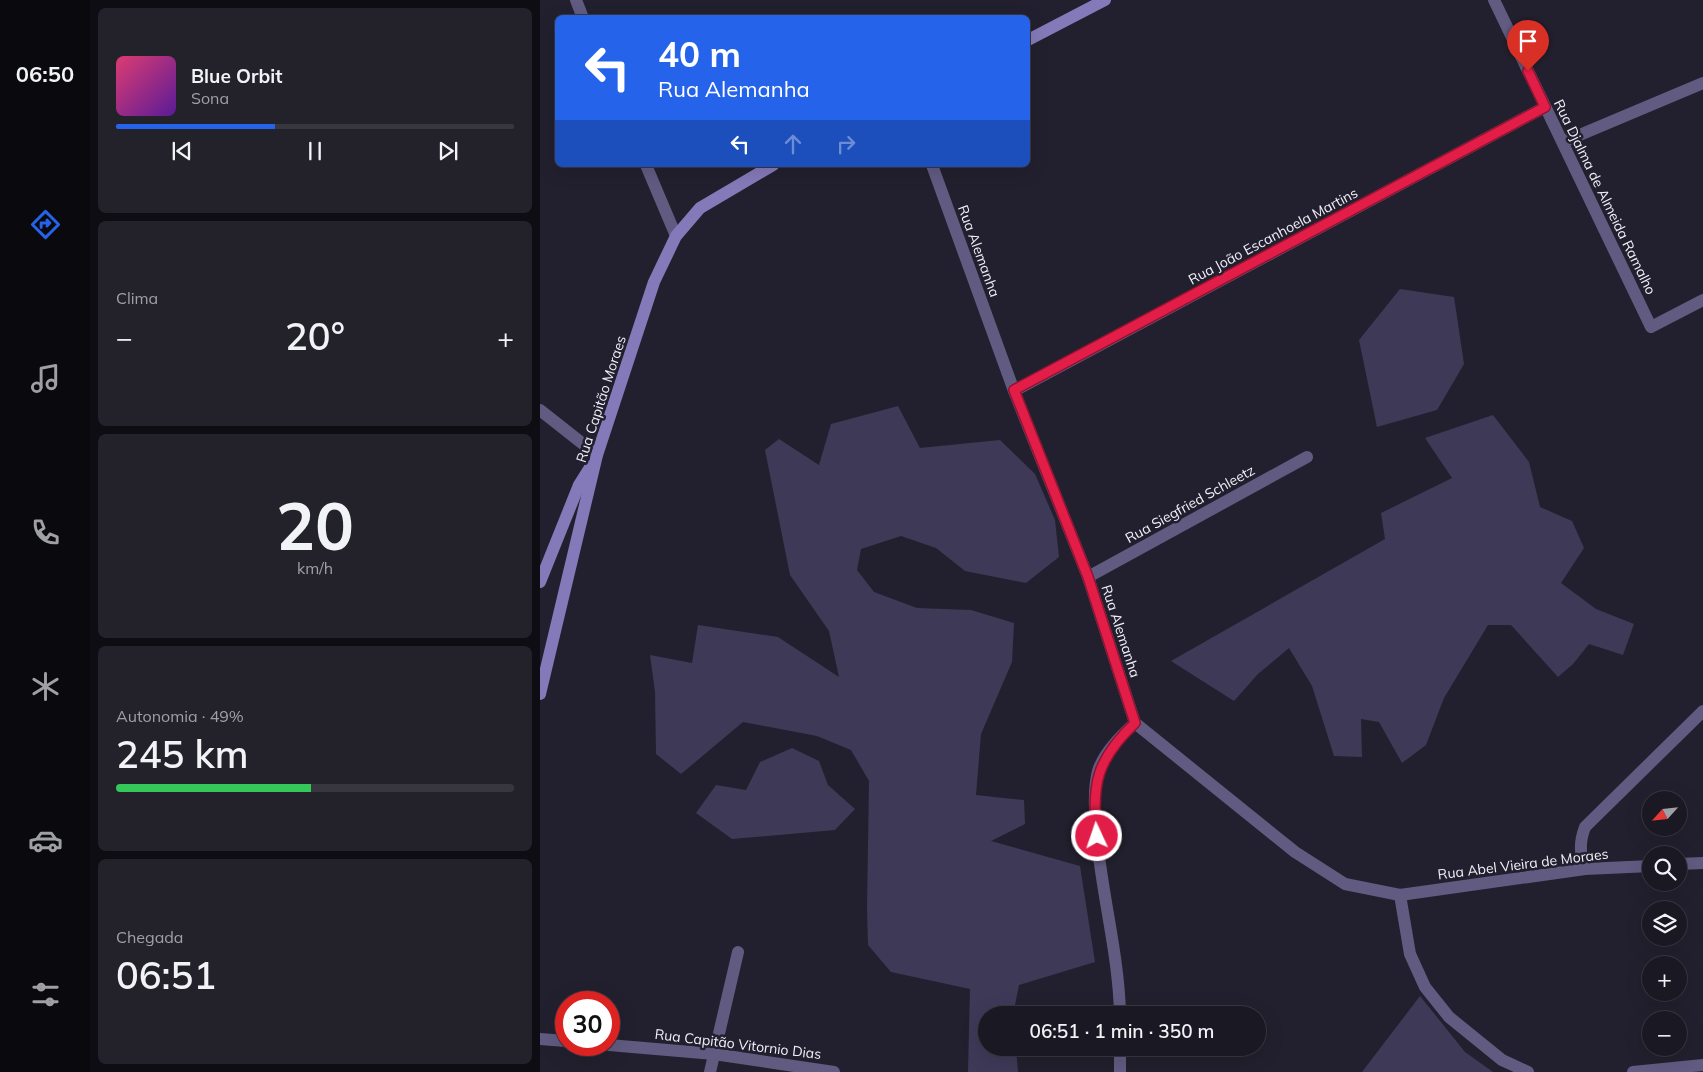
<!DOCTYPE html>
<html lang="pt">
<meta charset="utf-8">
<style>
:root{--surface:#1a1822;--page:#23212a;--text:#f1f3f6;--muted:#9fa0a5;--line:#383740;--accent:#2563eb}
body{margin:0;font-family:Mulish,sans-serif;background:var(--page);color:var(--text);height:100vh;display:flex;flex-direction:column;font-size:19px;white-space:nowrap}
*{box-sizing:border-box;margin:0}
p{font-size:16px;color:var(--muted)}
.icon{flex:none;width:28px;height:28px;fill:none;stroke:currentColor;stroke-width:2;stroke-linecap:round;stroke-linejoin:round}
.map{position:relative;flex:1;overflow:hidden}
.details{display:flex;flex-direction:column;gap:8px;padding:8px;background:#0e0d13;width:450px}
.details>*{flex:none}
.banner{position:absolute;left:15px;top:15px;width:475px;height:152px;border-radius:8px;box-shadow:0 5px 20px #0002,0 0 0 1px var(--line);background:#2563eb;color:#fff;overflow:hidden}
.needle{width:32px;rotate:243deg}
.tools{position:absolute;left:1102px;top:791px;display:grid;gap:10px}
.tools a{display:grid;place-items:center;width:45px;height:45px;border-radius:50%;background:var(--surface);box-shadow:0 5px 20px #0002,0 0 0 1px var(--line);font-size:25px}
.speed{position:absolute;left:15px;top:991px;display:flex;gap:10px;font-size:25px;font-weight:700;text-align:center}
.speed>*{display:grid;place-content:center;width:65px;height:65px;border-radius:50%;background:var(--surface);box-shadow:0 5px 20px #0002,0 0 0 1px var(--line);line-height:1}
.speed .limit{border:8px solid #d22;background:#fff;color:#111}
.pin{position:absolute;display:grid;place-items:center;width:42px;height:42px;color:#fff;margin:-51px -21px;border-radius:50% 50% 50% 0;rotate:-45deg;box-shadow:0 0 5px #0007}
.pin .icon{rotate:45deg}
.me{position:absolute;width:55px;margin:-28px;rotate:357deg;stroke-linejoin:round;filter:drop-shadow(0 0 4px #0008)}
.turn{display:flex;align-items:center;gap:18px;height:105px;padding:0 20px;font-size:22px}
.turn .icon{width:65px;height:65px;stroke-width:2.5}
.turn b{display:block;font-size:35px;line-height:42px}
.lanes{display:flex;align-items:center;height:48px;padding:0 20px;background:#0003;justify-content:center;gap:25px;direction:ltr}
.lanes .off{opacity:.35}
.big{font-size:38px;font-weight:600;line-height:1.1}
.details .widget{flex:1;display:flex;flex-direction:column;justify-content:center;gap:8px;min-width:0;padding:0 18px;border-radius:8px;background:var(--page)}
.details .dial{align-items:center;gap:0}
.dial b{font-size:65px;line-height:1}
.song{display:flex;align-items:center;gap:15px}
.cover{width:60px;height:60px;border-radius:8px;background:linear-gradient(135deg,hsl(340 70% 55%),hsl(270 70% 35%))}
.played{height:5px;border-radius:2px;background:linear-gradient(90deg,var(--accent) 40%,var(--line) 40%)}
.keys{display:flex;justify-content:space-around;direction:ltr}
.heat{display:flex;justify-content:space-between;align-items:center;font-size:28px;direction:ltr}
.charge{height:8px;border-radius:4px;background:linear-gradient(90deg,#34c759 49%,var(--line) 0)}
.trip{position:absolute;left:438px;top:1006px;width:288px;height:50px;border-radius:25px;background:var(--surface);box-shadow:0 5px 20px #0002,0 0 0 1px var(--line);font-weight:600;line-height:50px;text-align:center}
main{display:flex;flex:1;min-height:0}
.dock{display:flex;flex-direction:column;width:90px;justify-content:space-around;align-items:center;background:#0a0a0e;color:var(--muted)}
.dock .icon{width:35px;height:35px}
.dock .active{color:var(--accent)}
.dock b{font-size:22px;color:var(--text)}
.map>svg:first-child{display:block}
</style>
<main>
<nav class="dock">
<b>06:50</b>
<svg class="icon active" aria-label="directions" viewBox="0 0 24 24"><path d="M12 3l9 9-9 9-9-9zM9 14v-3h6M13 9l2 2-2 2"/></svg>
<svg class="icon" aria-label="music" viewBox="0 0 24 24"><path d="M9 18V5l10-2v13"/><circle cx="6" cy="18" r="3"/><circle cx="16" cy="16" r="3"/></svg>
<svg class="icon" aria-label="phone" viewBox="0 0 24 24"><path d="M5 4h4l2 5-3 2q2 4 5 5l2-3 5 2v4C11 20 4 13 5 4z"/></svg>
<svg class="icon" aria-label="climate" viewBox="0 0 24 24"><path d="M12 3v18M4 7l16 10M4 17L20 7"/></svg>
<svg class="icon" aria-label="car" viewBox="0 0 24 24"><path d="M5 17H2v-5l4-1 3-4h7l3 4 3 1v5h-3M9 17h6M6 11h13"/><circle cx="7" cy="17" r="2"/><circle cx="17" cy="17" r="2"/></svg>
<svg class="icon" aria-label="filters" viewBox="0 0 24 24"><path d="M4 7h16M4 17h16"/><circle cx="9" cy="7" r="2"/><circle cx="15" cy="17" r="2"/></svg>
</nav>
<section class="details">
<div class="widget">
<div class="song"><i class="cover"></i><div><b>Blue Orbit</b><p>Sona</p></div></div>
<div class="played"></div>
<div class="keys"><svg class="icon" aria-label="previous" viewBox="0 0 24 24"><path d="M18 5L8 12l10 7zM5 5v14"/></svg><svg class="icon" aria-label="pause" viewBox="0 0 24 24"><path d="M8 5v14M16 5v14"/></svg><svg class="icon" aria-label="next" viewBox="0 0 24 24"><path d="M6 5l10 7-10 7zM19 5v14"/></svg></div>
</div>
<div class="widget"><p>Clima</p>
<div class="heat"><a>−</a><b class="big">20°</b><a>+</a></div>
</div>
<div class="widget dial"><b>20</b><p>km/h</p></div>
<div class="widget"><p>Autonomia · 49%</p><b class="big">245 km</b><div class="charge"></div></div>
<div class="widget"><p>Chegada</p><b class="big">06:51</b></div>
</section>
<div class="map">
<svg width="1163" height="1072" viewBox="0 0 1163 1072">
<rect width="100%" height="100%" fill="#22202e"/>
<g fill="#3e3957">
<path d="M860 289 914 297 924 364 897 410 837 427 819 340Z"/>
<path d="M358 406 380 448 460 440 495 474 515 520 519 557 486 583 425 571 396 548 361 536 321 549 317 570 334 592 377 608 431 610 474 623 472 662 441 734 436 795 484 800 485 824 451 841 540 866 555 962 479 985 473 1015H446V1048H476L478 1072H428L430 989 351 972 328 945 327 908 329 781 311 750 277 736 203 722 141 774 116 754 115 692 110 655 152 663 158 625 238 637 299 677 289 631 250 575 225 450 239 439 279 465 291 424Z"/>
<path d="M953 415 989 462 1000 507 1032 521 1044 548 1021 583 1056 609 1094 624 1083 655 1049 644 1033 664 1018 677 971 625H948L904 698 886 745 862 763 839 722 821 719 822 757 794 756 772 686 749 648 718 674 694 701 631 661 845 539 841 513 912 478 885 438Z"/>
<path d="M252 748 279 761 288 785 315 809 295 830 192 839 156 813 176 785 206 790 220 762Z"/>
<path d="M880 996 925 1052 953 1072H822Z"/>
</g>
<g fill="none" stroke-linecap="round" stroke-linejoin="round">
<g stroke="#615b82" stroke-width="12">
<path d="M954 0 1111 327 1163 300"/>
<path d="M1023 142 1163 83"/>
<path d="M392 165 474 391 548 577 595 723 755 852 805 884 860 895 1045 869 1111 866"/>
<path d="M474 391 1005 107"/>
<path d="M0 410 57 455"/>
<path d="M548 577 767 457"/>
<path d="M1139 864 1163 863"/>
<path d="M1045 869C1040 853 1039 843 1045 827L1163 711"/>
<path d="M860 895 870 954 885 987 909 1017 962 1060 988 1072"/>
<path d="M580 1015C579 959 564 903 558 848 556 825 552 794 558 771 564 752 581 736 595 723"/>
<path d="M0 1039 26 1041"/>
<path d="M69 1045 174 1054 294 1072"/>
<path d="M580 1048V1072"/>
<path d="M170 1072 198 952"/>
<path d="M1093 1072 1163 1065"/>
</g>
<g stroke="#615b82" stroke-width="12">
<path d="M36 0 43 18"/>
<path d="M106 165 136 236"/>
</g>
<g stroke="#857ab9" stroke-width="12">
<path d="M488 40 565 0"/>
<path d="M0 582 39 485 51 466"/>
<path d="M0 694 57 455 114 282 136 236 160 208 233 165"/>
</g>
</g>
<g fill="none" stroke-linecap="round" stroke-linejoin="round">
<g stroke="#92132f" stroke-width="12">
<path id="route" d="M557 836C551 784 557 759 595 723L548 577 474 390 1005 107 988 71"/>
</g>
<use href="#route" stroke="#e11d48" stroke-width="9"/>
</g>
<g text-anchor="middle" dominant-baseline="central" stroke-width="5" stroke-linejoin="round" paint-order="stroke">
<g font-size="14" fill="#f1f0f9" stroke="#22202e">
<text transform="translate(1065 197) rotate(64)">Rua Djalma de Almeida Ramalho</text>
<text transform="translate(733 236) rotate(-28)">Rua João Escanhoela Martins</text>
<text transform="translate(439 251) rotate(70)">Rua Alemanha</text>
<text transform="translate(61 399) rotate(-72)">Rua Capitão Moraes</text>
<text transform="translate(650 504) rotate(-29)">Rua Siegfried Schleetz</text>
<text transform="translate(581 631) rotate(72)">Rua Alemanha</text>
<text transform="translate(983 864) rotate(-7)">Rua Abel Vieira de Moraes</text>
<text transform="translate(198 1044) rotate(7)">Rua Capitão Vitornio Dias</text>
</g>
</g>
</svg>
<div class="tools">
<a><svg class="needle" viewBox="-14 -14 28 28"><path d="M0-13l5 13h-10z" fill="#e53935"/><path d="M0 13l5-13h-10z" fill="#9fa0a5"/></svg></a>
<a><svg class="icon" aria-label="search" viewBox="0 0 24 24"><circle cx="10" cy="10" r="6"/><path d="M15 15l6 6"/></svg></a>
<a><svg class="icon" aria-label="layers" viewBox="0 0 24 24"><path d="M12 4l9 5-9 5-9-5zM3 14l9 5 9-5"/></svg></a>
<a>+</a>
<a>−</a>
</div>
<div class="speed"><div class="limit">30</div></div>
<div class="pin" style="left:988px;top:71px;background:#d93025"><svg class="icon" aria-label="arrive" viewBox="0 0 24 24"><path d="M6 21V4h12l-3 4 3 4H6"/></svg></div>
<svg class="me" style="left:557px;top:836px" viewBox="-20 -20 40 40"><circle r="17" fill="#e11d48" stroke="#fff" stroke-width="3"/><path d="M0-11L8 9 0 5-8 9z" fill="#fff"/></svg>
<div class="trip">06:51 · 1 min · 350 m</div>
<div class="banner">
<div class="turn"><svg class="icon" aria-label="left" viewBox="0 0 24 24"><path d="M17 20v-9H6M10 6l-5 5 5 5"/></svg><div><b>40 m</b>Rua Alemanha</div></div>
<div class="lanes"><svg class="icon" aria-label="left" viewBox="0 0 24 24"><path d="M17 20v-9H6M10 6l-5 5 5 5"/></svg><svg class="icon off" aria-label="ahead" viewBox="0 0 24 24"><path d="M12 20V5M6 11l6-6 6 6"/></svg><svg class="icon off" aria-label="right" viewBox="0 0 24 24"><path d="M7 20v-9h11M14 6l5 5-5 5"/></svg></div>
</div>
</div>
</main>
